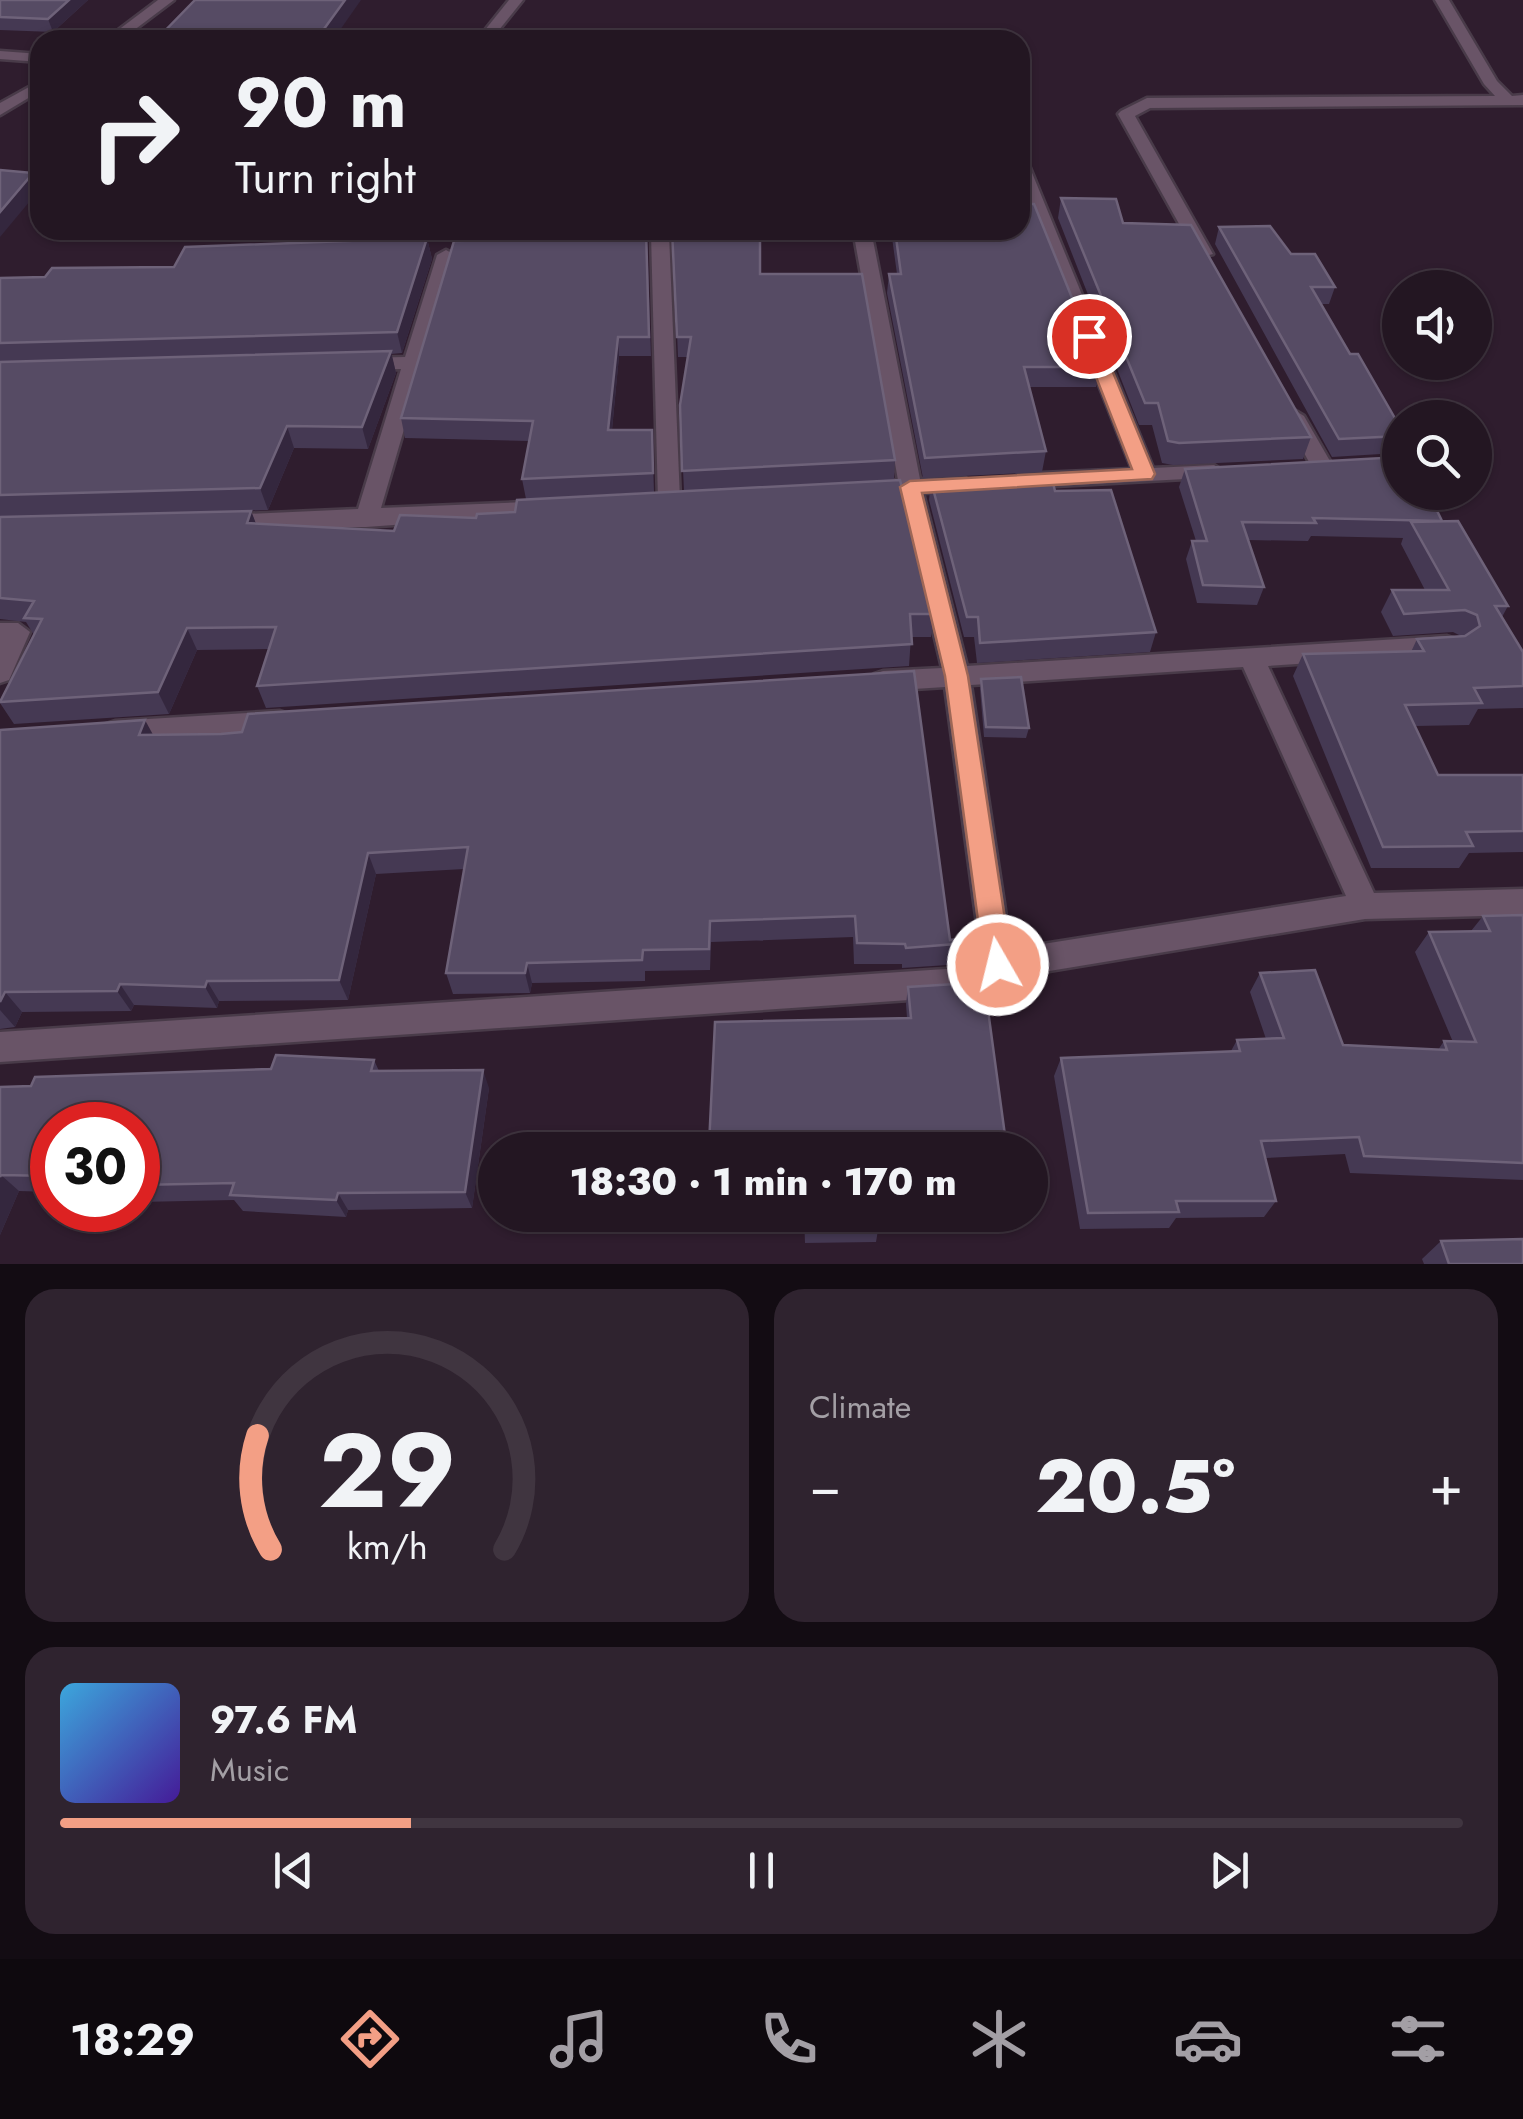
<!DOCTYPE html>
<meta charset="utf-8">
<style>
:root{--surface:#231622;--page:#2f232f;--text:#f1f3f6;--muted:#a39fa5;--line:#403540;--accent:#f39f85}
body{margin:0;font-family:Jost,sans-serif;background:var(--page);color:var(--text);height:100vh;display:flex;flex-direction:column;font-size:38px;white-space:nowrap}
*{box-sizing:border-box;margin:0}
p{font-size:32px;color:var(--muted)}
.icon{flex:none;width:55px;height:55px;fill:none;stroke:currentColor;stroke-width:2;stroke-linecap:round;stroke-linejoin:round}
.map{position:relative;height:1264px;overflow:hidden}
.sheet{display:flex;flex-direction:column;gap:25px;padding:25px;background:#130c13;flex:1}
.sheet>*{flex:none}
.banner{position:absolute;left:30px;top:30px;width:1000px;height:210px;border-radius:30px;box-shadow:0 2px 8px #0004,0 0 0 2px var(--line);background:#231622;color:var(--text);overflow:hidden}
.controls{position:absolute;left:1382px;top:270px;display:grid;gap:20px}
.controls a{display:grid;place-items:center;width:110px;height:110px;border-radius:50%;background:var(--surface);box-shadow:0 2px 8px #0004,0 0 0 2px var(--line);font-size:50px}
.speed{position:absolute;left:30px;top:1102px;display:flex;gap:20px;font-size:50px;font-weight:700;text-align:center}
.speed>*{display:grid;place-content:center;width:130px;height:130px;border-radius:50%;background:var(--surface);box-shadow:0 2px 8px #0004,0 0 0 2px var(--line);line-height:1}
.speed .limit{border:15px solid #d22;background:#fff;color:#111}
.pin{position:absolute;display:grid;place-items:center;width:85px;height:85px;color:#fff;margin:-42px;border:5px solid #fff;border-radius:50%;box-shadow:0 2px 10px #0007}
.me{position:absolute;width:110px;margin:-55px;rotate:352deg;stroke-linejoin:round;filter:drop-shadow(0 0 8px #0008)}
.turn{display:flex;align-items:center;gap:35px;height:210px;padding:0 40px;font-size:45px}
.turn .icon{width:130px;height:130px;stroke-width:2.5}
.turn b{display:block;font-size:70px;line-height:85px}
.big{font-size:75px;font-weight:800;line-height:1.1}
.sheet .widget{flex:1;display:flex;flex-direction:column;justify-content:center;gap:15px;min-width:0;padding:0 35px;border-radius:30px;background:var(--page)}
.sheet .dial{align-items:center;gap:0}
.dial svg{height:260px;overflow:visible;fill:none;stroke:var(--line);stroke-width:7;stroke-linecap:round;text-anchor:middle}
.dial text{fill:var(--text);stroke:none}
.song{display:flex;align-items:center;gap:30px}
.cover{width:120px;height:120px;border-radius:15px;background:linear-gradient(135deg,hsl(200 70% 55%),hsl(260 70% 35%))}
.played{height:10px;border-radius:5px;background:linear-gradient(90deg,var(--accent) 25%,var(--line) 25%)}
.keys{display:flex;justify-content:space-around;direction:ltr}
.heat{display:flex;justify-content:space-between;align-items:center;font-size:55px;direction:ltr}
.sheet .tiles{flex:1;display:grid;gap:25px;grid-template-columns:1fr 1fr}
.widget:last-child{grid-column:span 2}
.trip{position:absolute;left:478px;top:1132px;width:570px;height:100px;border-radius:50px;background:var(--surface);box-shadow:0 2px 8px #0004,0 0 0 2px var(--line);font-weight:800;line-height:100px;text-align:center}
.tab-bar{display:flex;height:160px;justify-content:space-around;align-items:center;background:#0e090e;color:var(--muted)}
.tab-bar .icon{width:70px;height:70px}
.tab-bar .active{color:var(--accent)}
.tab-bar b{font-size:45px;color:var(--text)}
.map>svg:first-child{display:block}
</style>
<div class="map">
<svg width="1523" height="1264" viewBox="0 0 1523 1264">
<rect width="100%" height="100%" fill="#2f1d2e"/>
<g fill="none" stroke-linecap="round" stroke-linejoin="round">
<g stroke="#493b49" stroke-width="5">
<g id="minor">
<path d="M158 0H174L121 40H105Z"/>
<path d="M509 0H523L491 40H477Z"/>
<path d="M1435 0H1449L1497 81 1512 96 1523 95V105L1150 108 1135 116 1213 254 1198 258 1118 114 1121 111 1147 98 1495 96 1484 84Z"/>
<path d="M0 51 40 54V62L0 59Z"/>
<path d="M40 81V91L0 115V103Z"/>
<path d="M1020 158 1028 163 1153 468 1214 465 1225 472 1222 477 1019 488 1008 481 1019 474 1132 469 1020 184Z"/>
<path d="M655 230 669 234 680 500 669 507 658 500 651 234Z"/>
<path d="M853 230H871L920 479 964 477 975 484 964 491 923 493 967 666 1447 636 1456 639 1460 645 1447 654 1268 666 1374 893 1523 889V915L1365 919 1007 978 994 991 983 995 0 1062V1032L975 967 982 961 945 687 883 691 874 688 870 681 874 674 883 671 942 668 901 495 869 496 858 489 869 482 898 480ZM1243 667 1346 896 1011 949 971 685Z"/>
<path d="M446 250 455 255 381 508 550 501 558 503 561 508 558 513 366 527 217 528 214 523 225 515 358 509 401 369 360 370 350 364 360 358 405 357 437 255Z"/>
<path d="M1294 410 1304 416 1334 468 1331 473 1323 475 1315 473 1284 416Z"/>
<path d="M0 623H18L30 632 9 680 0 683Z"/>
<path d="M280 711 289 714 293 721 289 728 280 731 115 741 106 738 102 731 106 724 115 721Z"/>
</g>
</g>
<use href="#minor" fill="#695467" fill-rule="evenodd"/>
</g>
<g fill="#453953">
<path d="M0 0H88L53 32 0 30Z"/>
<path d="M1061 198 1123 223 1311 437 1303 459 1173 465 1162 463 1152 425H1139L1058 218Z"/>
<path d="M1219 227 1335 287 1329 304H1321L1350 354 1400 427V446L1397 453 1332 457 1215 244Z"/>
<path d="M668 230H760V274L895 460 894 480 684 491 680 405 688 357H678L673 234Z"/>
<path d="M891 230H1020L1100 367 1096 387H1029L1046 451 1042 472 923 478 887 293 889 274H897Z"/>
<path d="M647 234 651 356H619L612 430H652L654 492 526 499 522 479 529 441 405 438 401 418 547 239Z"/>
<path d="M427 238 432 259 402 353 391 354 396 373 368 449 294 448 268 510 98 515 251 511 256 524 934 614 931 637H911L909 666 266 708 257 686 269 649 197 650 169 714 14 724 0 703 34 635 26 622 0 619V278L45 277 174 267Z"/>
<path d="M1185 469 1442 521 1508 606 1502 617 1523 652V708L1478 709 1469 725 1415 726 1438 775H1523V852L1469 853 1459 868H1371L1293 676 1303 654 1411 652 1417 639 1461 636 1453 632 1393 636 1381 612 1392 590H1425L1401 544 1403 538 1311 536 1308 541 1248 540 1264 587 1257 605 1197 603 1186 559 1192 541H1196L1179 487Z"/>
<path d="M931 481 1055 491 1156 632 1150 652 977 663 974 637H964L929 500Z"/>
<path d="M981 679 1029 728 1026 738 984 737 980 689Z"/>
<path d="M0 730 153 735 968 943 963 964 902 968V964H854L853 937 711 942 710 970 645 971V981L532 983 530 993 453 994 446 973 464 869 376 874 348 1000 219 1001 217 1008 134 1005 131 1011 22 1012 15 1027 0 1029Z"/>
<path d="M1523 915V1180L1350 1173 1345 1154 1265 1158 1276 1201 1264 1217 1176 1218 1169 1228 1080 1229 1054 1076 1061 1058 1231 1051 1237 1040 1266 1039 1250 992 1260 973 1343 1045 1438 1050 1444 1041 1453 1042 1415 952 1429 932 1471 931 1483 916Z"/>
<path d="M908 987 974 1010 1007 1150H709V1145L907 1018 906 1004Z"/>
<path d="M374 1060 379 1071 489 1088 472 1208 348 1210 346 1217 243 1211 234 1200 139 1202 138 1200V1125H52V1192L19 1191 0 1235V1087L31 1086Z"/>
<path d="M804 1215H1016L1011 1229 878 1230 876 1242 805 1243Z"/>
<path d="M1441 1241 1523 1264H1424L1422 1259Z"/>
</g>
<g fill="#34273e">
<path d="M69 0H88L53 32 48 19Z"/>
<path d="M345 0H361L333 40H316Z"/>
<path d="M33 173 40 189 0 237V212Z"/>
<path d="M646 230H656L647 234 651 356Z"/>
<path d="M427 238 432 259 402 353 397 332Z"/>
<path d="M618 337 619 356 610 449 608 430Z"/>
<path d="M391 351 396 373 368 449 362 427Z"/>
<path d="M287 426 294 448 268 510 260 488Z"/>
<path d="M251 511 260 534 247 523Z"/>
<path d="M187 628 197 650 169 714 158 692Z"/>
<path d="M145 720 157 742 139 735Z"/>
<path d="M368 853 376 874 348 1000 339 980Z"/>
<path d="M527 963 532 983 530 993 525 973Z"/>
<path d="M207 981 219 1001 217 1008 205 987Z"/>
<path d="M120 984 134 1005 131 1011 117 991Z"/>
<path d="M5 992 22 1012 15 1027 0 1010V1002Z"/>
<path d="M483 1070 489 1088 472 1208 465 1192Z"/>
<path d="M1 1175 19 1191 0 1235V1177Z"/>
<path d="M338 1193 348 1210 346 1217 336 1200Z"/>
</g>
<g fill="#564b64" stroke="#6e6279" stroke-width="2.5">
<path d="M0 0H69L48 19 0 17Z"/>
<path d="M195 0H345L316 40H156Z"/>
<path d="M0 170 33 173 0 212Z"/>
<path d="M1061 198 1116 199 1123 223 1191 225 1311 437 1179 443 1168 441 1158 403H1145Z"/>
<path d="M1020 204H1034L1100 367H1024L1046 451 925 458 889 274H901L895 230H1020Z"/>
<path d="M1270 226 1291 254H1315L1335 287H1311L1350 354H1358L1400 427V436L1339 439 1219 227Z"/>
<path d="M548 230H646L649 337H618L608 430H652L653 473 522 479 533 421 401 418 454 241 547 239Z"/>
<path d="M672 230H760V274H862L895 460 682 471 680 405 691 337H677Z"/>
<path d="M427 238 397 332 0 343V278L45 277 52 268 174 267 185 247Z"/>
<path d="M391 351 362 427 287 426 260 488 0 495V362Z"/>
<path d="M1400 457V492H1428L1442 521 1313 518 1316 523 1242 522 1264 587 1203 585 1192 541H1207L1185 469Z"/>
<path d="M1051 475 1055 491 1111 490 1156 632 980 643 978 617H967L931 481Z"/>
<path d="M900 480 934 614H910L912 644 257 686 276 627 187 628 158 692 0 702 42 619 24 618 34 601 0 598V517L251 511 247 523 394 531 400 515 476 518 477 514 515 512 517 500Z"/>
<path d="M1458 521 1508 606H1495L1523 652V686L1474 688 1482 703 1405 705 1438 775H1523V831L1466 832 1473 846 1383 847 1303 654 1424 651 1417 639 1465 636 1480 626 1477 615 1465 610 1404 614 1392 590H1449L1411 522Z"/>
<path d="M914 671 950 940 967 938 968 943 906 948 905 944 857 943 855 916 710 921 709 949 643 950 642 960 527 963 525 973H446L468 847 368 853 339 980 207 981 205 987 120 984 117 991 5 992 0 1002V730L145 720 139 735 221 734 242 732 248 714Z"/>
<path d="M1021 677 1029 728 986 727 981 679Z"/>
<path d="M1523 915V1163L1364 1156 1359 1137 1261 1141 1276 1201H1176L1179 1212 1088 1213 1061 1058 1240 1051 1237 1040 1284 1038 1260 973 1315 970 1343 1045 1447 1050 1444 1041 1476 1042 1429 932 1490 931 1483 916Z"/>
<path d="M971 983 974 1010H988L1007 1150H803V1145H709L715 1022 911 1018 908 987Z"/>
<path d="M276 1055 374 1060 371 1071 483 1070 465 1192 338 1193 336 1200 230 1195 234 1183 138 1185V1125H52V1176L1 1175 0 1177V1087L31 1086 35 1077 271 1069Z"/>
<path d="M805 1215H905H878L879 1228 806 1229Z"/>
<path d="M1523 1239V1264H1449L1441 1241Z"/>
</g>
<path fill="#f39f85" stroke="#9e6756" stroke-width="2.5" d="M1089 331 1098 336 1155 474 1152 479 922 493 968 676 1012 965 1008 974 998 978 988 974 984 965 945 676 900 487 910 481 1132 469 1080 336Z"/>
</svg>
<div class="controls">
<a><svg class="icon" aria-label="sound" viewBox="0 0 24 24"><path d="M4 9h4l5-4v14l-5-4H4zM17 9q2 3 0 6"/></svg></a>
<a><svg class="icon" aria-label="search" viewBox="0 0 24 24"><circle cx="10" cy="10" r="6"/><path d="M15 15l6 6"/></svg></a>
</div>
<div class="speed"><div class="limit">30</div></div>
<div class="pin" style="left:1089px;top:336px;background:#d93025"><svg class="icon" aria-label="arrive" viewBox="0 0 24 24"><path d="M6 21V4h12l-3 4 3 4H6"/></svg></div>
<svg class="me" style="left:998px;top:965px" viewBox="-20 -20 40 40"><circle r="17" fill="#f39f85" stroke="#fff" stroke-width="3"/><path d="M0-11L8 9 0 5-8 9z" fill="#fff"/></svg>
<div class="trip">18:30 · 1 min · 170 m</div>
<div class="banner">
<div class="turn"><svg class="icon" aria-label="right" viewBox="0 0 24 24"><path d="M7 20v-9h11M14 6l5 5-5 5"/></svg><div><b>90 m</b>Turn right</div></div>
</div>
</div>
<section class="sheet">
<div class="tiles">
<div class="widget dial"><svg viewBox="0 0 100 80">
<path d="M14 69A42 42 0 1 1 86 69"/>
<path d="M14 69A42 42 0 0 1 10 34" stroke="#f39f85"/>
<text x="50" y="56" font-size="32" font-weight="700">29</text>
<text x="50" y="72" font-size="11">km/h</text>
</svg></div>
<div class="widget"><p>Climate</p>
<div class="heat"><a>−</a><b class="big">20.5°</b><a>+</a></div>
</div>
<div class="widget">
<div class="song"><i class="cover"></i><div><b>97.6 FM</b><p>Music</p></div></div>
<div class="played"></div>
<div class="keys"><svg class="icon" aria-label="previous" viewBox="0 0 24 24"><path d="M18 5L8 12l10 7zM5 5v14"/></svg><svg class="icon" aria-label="pause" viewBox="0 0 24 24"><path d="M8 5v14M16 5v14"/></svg><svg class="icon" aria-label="next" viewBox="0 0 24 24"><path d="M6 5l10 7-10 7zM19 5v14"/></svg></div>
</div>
</div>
</section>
<nav class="tab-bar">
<b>18:29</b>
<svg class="icon active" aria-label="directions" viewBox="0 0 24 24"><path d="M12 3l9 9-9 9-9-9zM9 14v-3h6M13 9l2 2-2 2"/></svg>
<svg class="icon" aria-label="music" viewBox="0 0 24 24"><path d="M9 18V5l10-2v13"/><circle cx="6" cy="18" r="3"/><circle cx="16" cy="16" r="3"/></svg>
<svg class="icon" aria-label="phone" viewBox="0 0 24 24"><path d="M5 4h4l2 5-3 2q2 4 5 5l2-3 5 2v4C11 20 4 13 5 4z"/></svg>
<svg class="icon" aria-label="climate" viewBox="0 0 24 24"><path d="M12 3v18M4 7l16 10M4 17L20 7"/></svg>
<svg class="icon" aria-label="car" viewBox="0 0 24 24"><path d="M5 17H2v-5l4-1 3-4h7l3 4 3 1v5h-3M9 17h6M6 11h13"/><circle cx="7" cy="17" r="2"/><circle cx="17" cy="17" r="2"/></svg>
<svg class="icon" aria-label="filters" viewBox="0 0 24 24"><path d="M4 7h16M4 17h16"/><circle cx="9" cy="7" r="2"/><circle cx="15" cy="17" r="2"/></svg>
</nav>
